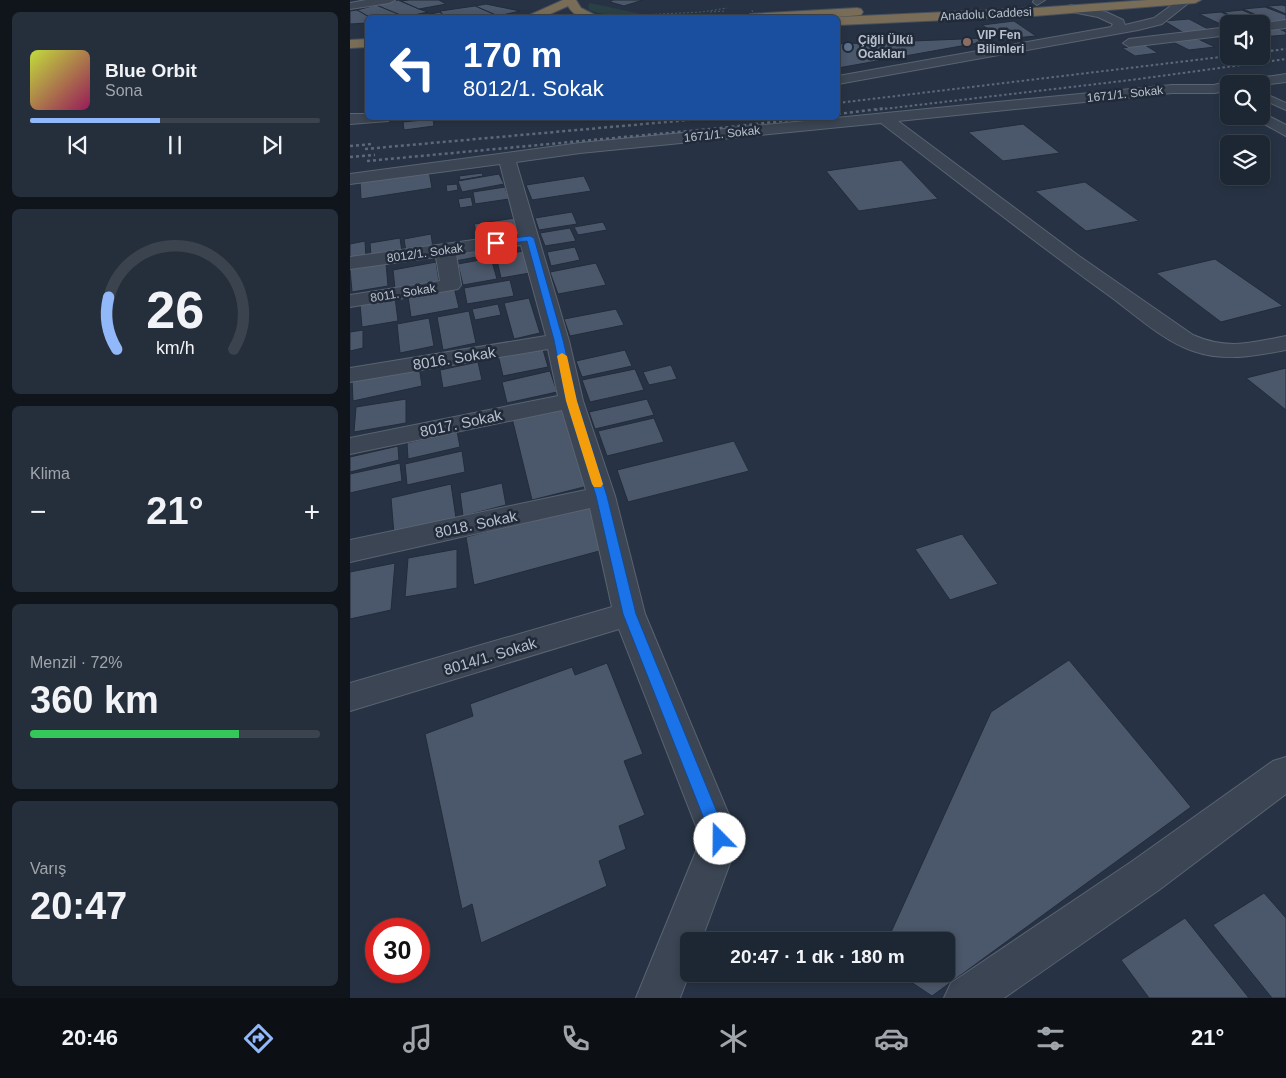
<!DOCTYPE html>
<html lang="tr">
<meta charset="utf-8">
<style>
:root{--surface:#1d2633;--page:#252e3b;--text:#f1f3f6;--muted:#a0a5ac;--line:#3b434e;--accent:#91b9fa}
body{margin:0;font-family:Helvetica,sans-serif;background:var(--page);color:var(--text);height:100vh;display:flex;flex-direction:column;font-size:19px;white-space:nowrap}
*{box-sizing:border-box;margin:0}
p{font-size:16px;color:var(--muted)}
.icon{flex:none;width:28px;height:28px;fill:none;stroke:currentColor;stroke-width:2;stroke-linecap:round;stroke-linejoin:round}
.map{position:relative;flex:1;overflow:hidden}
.side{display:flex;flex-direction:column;gap:12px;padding:12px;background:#10151c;width:350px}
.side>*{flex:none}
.top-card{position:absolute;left:15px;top:15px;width:475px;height:105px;border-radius:8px;box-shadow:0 2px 8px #0003,0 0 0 1px var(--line);background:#1a4fa0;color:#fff;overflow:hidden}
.fabs{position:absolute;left:870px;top:15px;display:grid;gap:10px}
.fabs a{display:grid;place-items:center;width:50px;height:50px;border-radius:8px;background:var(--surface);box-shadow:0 2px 8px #0003,0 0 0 1px var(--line);font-size:25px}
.speed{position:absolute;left:15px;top:918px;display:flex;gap:10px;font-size:25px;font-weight:700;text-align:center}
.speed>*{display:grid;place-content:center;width:65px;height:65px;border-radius:50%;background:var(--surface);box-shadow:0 2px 8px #0003,0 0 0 1px var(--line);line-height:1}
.speed .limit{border:8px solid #d22;background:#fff;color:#111}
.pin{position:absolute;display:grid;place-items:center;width:42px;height:42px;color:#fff;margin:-21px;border-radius:10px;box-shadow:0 2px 8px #0006}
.me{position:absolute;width:55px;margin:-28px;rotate:338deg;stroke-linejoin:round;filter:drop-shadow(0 0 4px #0008)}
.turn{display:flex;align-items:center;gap:18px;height:105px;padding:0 15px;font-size:22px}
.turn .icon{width:65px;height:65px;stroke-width:2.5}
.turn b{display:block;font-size:35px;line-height:42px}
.big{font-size:38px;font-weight:700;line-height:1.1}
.side .card{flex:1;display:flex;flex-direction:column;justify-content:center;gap:8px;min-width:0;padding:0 18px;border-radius:8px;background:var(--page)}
.side .dial{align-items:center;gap:0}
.dial svg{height:130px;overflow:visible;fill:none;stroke:var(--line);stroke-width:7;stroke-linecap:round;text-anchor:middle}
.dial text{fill:var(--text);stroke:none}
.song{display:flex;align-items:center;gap:15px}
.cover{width:60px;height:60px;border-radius:8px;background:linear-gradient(135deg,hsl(70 70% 55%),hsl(330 70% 35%))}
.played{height:5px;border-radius:2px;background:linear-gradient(90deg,var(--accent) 45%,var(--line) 45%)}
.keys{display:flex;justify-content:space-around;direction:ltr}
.heat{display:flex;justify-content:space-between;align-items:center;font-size:28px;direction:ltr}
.charge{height:8px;border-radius:4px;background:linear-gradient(90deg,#34c759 72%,var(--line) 0)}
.trip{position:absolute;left:330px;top:932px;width:275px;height:50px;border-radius:8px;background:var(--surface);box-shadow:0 2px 8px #0003,0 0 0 1px var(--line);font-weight:700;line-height:50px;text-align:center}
.menu{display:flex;height:80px;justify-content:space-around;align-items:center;background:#0c0f14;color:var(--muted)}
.menu .icon{width:35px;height:35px}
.menu .active{color:var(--accent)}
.menu b{font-size:22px;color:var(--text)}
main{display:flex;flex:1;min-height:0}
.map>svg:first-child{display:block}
</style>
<main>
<section class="side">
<div class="card">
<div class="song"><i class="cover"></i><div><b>Blue Orbit</b><p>Sona</p></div></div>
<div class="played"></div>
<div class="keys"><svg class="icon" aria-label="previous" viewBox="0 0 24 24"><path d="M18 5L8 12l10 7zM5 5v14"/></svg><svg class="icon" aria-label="pause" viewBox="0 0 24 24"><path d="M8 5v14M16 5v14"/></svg><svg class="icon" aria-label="next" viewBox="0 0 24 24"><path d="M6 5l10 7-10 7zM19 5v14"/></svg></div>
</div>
<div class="card dial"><svg viewBox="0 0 100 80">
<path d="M14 69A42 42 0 1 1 86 69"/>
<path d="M14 69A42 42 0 0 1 9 37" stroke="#91b9fa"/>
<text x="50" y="56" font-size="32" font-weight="700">26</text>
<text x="50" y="72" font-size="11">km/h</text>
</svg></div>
<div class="card"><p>Klima</p>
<div class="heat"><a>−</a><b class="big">21°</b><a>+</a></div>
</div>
<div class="card"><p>Menzil · 72%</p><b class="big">360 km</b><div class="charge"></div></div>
<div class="card"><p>Varış</p><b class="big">20:47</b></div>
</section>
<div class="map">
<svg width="936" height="998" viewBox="0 0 936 998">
<rect width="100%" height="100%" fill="#273344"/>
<path fill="#294145" d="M240 3 291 14C273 15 256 17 239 10L238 6Z"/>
<g fill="#4b576a" stroke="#222c3b">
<path d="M48 0 69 9 78 12 55 17 26 5Z"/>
<path d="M59 0H89L96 4 69 9 51 1Z"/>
<path d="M263 0H293L274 6 260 2Z"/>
<path d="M136 4 170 11 148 16 125 6Z"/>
<path d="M26 5 55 17 56 18H21L7 10Z"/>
<path d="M932 5 936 6V14L917 6Z"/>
<path d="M125 6 148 16 95 18 90 11Z"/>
<path d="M915 7 936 15V21L924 23 893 9Z"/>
<path d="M7 10 21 18H18V23L0 24V11Z"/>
<path d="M892 10 923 23 900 24 873 12Z"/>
<path d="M90 12 95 18H62Z"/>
<path d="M871 12 897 24H879V28L849 14Z"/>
<path d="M839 19 860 30 834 33 814 21Z"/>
<path d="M664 21 686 36 654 39 632 25Z"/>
<path d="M927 28 936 32V35L911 37V30Z"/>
<path d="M844 37 865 47 839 50 819 40Z"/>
<path d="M636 38 639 41 488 68V44Z"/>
<path d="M795 45 808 53 785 56 772 48Z"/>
<path d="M83 119 84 126 54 130 53 122Z"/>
<path d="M673 124 710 153 653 161 618 132Z"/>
<path d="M551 160 588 199 509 211 476 171Z"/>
<path d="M79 171 82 188 11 199 10 181Z"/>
<path d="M132 173 133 176 110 180 109 176Z"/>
<path d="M149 174 154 184 112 192 108 181Z"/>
<path d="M234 176 241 191 182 200 176 185Z"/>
<path d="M735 182 789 221 736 231 685 191Z"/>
<path d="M107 184 108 190 97 192 96 185Z"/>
<path d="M155 187 159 199 125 204 123 192Z"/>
<path d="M121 197 123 206 110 208 108 199Z"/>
<path d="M222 212 227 224 189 230 185 218Z"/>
<path d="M165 218 169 231 128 238 124 224Z"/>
<path d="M253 222 257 230 228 235 224 227Z"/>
<path d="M220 228 226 241 195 246 190 233Z"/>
<path d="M81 234 83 248 56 252 54 239Z"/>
<path d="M50 238 52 252 21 257 20 243Z"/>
<path d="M15 241 16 257 0 260V244Z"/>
<path d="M140 245 143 254 105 261 103 252Z"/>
<path d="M225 247 230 260 201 266 197 252Z"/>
<path d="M173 251 180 273 151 278 146 256Z"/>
<path d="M141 258 147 279 113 285 108 264Z"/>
<path d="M865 259 933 306 871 322 806 273Z"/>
<path d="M86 262 89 281 45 289 43 270Z"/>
<path d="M36 263 38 286 2 292 0 269Z"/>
<path d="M246 263 256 285 208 294 200 272Z"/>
<path d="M160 280 164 296 117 304 114 288Z"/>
<path d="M104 287 109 308 61 317 58 296Z"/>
<path d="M45 297 48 321 12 327 10 304Z"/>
<path d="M179 298 190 333 164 339 154 303Z"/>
<path d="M148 304 151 315 125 320 122 309Z"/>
<path d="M266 309 274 325 220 336 214 319Z"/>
<path d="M119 311 126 343 93 350 87 317Z"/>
<path d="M79 318 84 346 50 353 47 324Z"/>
<path d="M13 330V348L0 351V332Z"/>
<path d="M192 346 198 367 153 376 148 355Z"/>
<path d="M275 350 282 366 232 377 226 361Z"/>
<path d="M128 362 132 380 93 388 90 370Z"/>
<path d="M321 365 327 379 299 385 293 372Z"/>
<path d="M69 366 72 386 3 401 2 379Z"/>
<path d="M936 368V410L896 378Z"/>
<path d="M285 369 294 390 240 402 232 380Z"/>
<path d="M200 371 207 392 157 403 152 382Z"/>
<path d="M56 399V423L4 432 6 407Z"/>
<path d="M297 399 304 415 245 429 239 412Z"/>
<path d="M216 405 242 485 182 500 162 418Z"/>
<path d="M304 418 314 442 257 456 248 431Z"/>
<path d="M107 431 110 447 58 459 57 443Z"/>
<path d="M384 441 399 471 278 502 267 470Z"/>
<path d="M48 446 49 460 0 472V457Z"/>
<path d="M112 451 115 472 57 485 55 464Z"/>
<path d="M50 463 52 481 0 493V474Z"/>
<path d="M152 483 156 505 113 516 110 493Z"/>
<path d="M101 484 106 518 44 534 41 498Z"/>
<path d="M239 505 253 550 124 585 116 537Z"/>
<path d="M612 534 648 584 600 600 565 549Z"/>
<path d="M107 549V588L55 597 58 558Z"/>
<path d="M45 563 41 610 0 619V572Z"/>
<path d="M719 660 841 807 582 996 549 974H596V941H537L641 712Z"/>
<path d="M257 663 293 754 274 761 295 815 269 826 276 849 249 861 257 886 131 943 122 904 112 909 75 734 123 716 120 704 222 667 225 675Z"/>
<path d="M914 893 936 918V998H922L863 925Z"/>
<path d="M835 918 899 998H799L771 960Z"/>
</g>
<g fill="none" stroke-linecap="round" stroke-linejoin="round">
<g stroke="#5a6371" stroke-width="2">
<g id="lane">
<path d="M684 0H695L687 5 683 2Z"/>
<path d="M918 95 936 103V110L914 100 913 98 914 96Z"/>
</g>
</g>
<g stroke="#5a6371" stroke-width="2">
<g id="street">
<path d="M16 0H45L39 3 0 9V3Z"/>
<path d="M829 0 841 1 812 24 788 30 488 84V76L761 27 763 24 748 17 717 11 715 9 717 7 721 5 756 12 773 20 775 25 804 18Z"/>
<path d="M936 20V28L911 31V24H909Z"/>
<path d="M879 27V35L779 47 773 43 779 39Z"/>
<path d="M936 74V82L911 85V84H879V90L865 93H822L548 121 729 256 843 335C877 350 901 343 936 336V350C904 356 875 362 843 351 815 342 785 315 761 297 683 241 607 181 531 123L230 153 166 162 219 341 233 401 265 496 295 614 389 839 351 941H339V974L330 998H286L351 839 269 629 0 711V683L262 607 240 508 0 562V540L236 490 212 410 0 454V438L208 396 198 349 0 382V368L196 336 171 245 106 254 111 285 108 289 0 307V295L90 281 86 257 0 269V257L168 234 150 164 0 184V174L230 143 822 85H864L879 81 883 82Z"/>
<path d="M911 112 936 125V136L905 119 903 116H911Z"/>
<path d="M0 114H18V118H41L38 121 0 124Z"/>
<path d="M936 757V794L809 890 654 998H594L601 983 781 862 923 761Z"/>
</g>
</g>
<g stroke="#46505e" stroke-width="2">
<g id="highway">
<path d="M213 0H226L231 8 251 18C238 18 225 19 218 6L191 18H173Z"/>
<path d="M798 0H851L845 3 684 16 488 25V17L684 8Z"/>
<path d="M507 8 511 9 513 12 511 15 473 18H394L400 14Z"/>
<path d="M18 39V47L0 48V40Z"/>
</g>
</g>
<g stroke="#475e61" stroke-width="1" stroke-dasharray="2 2" stroke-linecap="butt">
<path d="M360 12 376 11"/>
<path d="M269 16 352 12 377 8"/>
</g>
<path stroke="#475e61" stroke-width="2" stroke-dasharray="2.5 2.5" stroke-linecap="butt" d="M61 119 85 118"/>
<use href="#lane" fill="#3b4553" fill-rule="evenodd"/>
<use href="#street" fill="#3b4553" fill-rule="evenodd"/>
<use href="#highway" fill="#796d58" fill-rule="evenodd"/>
<g stroke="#5d697a" stroke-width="2" stroke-dasharray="2.5 2.5" stroke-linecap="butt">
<path d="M911 52 936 49"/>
<path d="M488 103 879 56"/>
<path d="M525 110 781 80 936 59"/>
</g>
<g stroke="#5d697a" stroke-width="2.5" stroke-dasharray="3 3" stroke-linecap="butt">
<path d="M488 114 536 108"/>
<path d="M0 146 22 144"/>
<path d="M15 149 361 118"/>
<path d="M0 157 25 155"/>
<path d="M17 161 371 128 458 118"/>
</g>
<path stroke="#475e61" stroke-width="1" stroke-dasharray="2 2" stroke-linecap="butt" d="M402 10 404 18"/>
</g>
<path fill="#1a73e8" stroke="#114b97" d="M180 236 184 238 213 340 227 401 257 496 286 614 378 839 375 844 370 846 364 844 362 839 273 614 246 496 216 401 204 340 177 241 146 245 142 243 146 240Z"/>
<path fill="#f59e0b" d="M212 353 217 356 227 401 253 484 251 487H244L242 484 216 401 207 356Z"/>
<circle fill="#8d6e63" stroke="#202a39" stroke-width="2" cx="617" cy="42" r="5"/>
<circle fill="#5c6f8a" stroke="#202a39" stroke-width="2" cx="498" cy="47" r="5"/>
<g text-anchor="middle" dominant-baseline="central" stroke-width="5" stroke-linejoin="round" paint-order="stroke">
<g font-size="12" fill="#b9c0cd" stroke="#202a39">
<text transform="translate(636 14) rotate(-3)">Anadolu Caddesi</text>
<text transform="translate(775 94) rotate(-6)">1671/1. Sokak</text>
<text transform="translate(372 134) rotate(-6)">1671/1. Sokak</text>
<text transform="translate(75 253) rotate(-8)">8012/1. Sokak</text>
<text transform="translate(53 293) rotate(-9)">8011. Sokak</text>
</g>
<g font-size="12" font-weight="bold" fill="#b9c0cd" stroke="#202a39" text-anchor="start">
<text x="627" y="35">VIP Fen<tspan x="627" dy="14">Bilimleri</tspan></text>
<text x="508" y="40">Çiğli Ülkü<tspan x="508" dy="14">Ocakları</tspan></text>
</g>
<g font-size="15" fill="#b9c0cd" stroke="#202a39">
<text transform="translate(104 358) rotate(-9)">8016. Sokak</text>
<text transform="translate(111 423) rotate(-12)">8017. Sokak</text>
<text transform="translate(126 524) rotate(-12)">8018. Sokak</text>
<text transform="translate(140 656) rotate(-17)">8014/1. Sokak</text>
</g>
</g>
</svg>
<div class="fabs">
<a><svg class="icon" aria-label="sound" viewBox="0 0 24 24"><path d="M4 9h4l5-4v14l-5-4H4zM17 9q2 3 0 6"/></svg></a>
<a><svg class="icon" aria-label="search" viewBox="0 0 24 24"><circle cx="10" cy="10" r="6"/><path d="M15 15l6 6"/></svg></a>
<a><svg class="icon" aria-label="layers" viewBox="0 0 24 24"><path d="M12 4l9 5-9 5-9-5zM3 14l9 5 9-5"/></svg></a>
</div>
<div class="speed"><div class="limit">30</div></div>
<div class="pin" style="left:146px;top:243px;background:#d93025"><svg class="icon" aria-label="arrive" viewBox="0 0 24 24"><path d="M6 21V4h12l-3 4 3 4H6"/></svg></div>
<svg class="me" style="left:370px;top:839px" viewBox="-20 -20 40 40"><circle r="19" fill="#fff"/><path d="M0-13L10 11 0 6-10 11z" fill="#1a73e8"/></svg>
<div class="trip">20:47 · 1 dk · 180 m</div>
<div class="top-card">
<div class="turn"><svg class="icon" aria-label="left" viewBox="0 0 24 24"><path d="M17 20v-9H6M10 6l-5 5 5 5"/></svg><div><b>170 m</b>8012/1. Sokak</div></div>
</div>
</div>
</main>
<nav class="menu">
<b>20:46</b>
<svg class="icon active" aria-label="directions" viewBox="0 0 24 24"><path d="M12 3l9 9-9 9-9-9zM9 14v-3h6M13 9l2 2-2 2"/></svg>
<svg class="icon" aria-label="music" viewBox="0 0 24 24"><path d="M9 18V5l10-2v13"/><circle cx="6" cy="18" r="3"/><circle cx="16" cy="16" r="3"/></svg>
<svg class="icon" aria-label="phone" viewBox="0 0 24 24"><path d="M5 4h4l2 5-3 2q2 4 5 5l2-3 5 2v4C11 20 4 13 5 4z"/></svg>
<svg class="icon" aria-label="climate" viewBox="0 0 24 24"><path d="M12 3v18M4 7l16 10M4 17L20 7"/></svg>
<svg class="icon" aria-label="car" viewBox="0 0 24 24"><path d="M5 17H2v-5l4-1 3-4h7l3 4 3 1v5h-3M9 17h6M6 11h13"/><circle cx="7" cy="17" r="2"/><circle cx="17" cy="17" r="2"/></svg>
<svg class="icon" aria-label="filters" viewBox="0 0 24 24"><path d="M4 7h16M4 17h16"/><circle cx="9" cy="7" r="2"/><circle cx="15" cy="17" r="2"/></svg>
<b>21°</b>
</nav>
